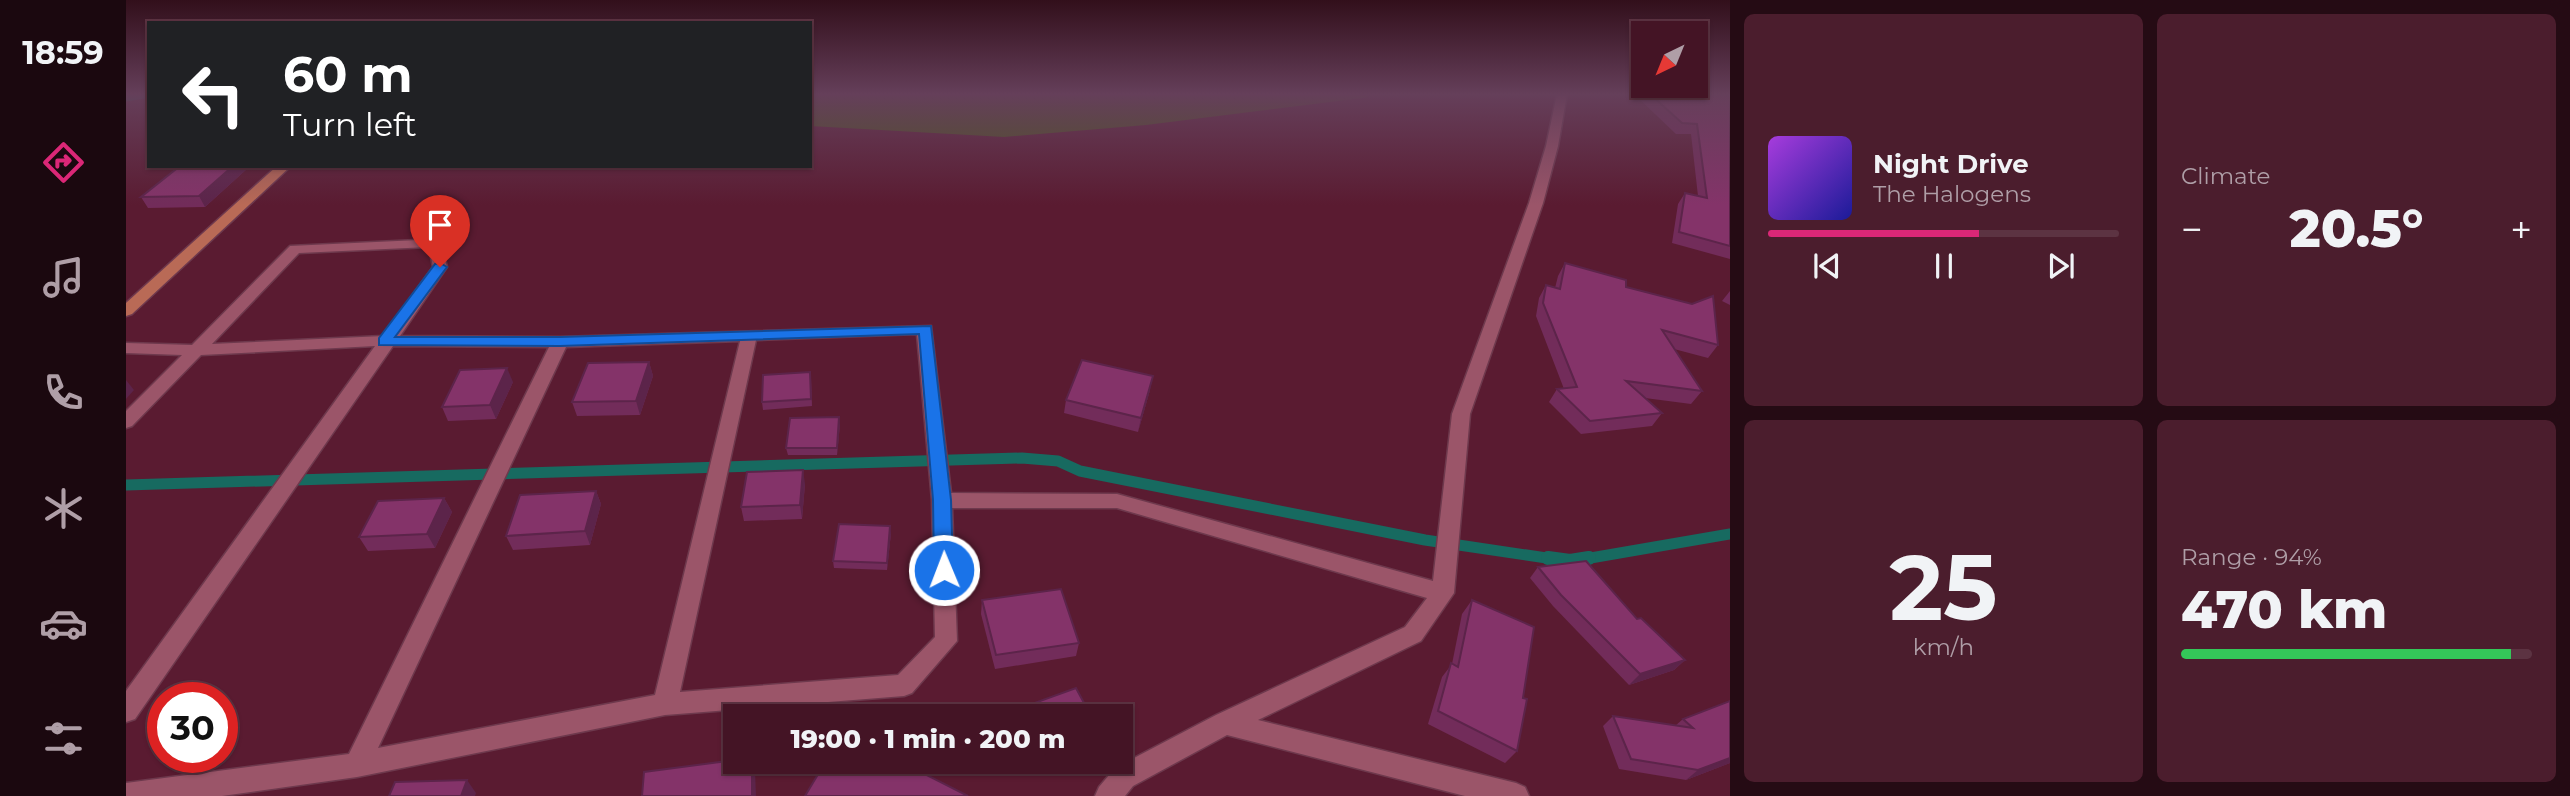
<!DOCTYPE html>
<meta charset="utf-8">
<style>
:root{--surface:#441425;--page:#4b1d2d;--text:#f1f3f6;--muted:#af9ea7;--line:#5c3342;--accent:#db2777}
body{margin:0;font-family:Montserrat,sans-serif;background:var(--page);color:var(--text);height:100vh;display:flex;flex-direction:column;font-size:26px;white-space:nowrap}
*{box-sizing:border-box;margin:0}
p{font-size:23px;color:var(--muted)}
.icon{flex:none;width:38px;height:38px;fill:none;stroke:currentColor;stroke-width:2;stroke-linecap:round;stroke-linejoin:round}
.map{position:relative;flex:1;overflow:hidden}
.sheet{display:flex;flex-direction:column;gap:14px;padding:14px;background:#250b14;width:840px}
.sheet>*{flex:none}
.hud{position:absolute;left:21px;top:21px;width:665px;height:147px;border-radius:0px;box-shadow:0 2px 5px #0004,0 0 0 2px var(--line);background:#202124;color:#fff;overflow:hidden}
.needle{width:46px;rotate:223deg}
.tools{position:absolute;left:1505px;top:21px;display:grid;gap:14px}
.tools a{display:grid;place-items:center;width:77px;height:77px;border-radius:0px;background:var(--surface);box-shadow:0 2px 5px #0004,0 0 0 2px var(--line);font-size:35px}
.speed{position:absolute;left:21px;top:682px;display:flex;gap:14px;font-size:35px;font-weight:700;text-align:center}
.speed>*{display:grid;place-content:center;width:91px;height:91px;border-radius:50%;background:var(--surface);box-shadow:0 2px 5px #0004,0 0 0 2px var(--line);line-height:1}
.speed .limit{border:10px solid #d22;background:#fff;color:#111}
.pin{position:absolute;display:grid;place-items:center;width:60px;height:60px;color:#fff;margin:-72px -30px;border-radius:50% 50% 50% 0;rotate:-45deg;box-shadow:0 0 7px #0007}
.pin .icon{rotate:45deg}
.me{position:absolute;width:77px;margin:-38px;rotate:359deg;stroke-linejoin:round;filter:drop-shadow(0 0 5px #0008)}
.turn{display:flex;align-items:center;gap:24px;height:147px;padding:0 21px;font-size:32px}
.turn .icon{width:91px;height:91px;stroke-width:2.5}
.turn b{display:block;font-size:49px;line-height:60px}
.big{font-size:52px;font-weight:800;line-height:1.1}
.sheet .card{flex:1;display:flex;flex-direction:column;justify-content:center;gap:10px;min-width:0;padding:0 24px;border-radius:10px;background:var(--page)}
.sheet .dial{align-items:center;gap:0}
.dial b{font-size:91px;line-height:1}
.song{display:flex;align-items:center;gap:21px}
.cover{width:84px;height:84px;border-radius:10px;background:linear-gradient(135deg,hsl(280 70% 55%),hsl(240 70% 35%))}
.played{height:7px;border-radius:4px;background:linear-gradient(90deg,var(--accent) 60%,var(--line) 60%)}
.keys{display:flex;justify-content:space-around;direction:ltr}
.heat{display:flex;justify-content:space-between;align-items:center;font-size:38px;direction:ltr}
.charge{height:10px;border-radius:5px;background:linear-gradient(90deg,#34c759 94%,var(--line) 0)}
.sheet .tiles{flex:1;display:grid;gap:14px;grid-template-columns:repeat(2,1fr)}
.trip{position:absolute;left:597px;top:704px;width:410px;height:70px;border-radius:0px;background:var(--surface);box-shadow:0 2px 5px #0004,0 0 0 2px var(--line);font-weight:800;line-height:70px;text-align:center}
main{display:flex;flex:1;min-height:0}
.tab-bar{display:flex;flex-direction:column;width:126px;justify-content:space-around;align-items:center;background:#1b080f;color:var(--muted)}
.tab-bar .icon{width:49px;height:49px}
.tab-bar .active{color:var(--accent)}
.tab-bar b{font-size:32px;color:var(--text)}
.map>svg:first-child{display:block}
</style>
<main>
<nav class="tab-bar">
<b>18:59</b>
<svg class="icon active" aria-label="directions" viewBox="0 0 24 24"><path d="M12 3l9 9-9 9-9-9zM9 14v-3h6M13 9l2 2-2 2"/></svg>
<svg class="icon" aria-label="music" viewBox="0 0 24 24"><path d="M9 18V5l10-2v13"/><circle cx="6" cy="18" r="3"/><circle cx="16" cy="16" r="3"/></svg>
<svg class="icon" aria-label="phone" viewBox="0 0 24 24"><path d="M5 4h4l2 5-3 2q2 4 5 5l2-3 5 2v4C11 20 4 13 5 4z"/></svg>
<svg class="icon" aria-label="climate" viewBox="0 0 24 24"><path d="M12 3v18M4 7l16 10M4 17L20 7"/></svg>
<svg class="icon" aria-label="car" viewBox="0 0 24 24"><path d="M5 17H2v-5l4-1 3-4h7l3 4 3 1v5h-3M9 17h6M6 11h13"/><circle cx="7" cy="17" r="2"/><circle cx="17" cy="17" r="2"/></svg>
<svg class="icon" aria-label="filters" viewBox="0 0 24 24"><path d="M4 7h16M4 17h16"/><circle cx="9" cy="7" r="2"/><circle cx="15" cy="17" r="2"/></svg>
</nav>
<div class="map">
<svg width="1604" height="796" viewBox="0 0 1604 796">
<rect width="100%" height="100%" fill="#5a1b31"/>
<path fill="#485719" d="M684 94H1234L1244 97 1020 125 878 137 684 126Z"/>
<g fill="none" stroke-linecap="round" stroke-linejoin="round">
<path stroke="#176a60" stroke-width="7" d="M0 98 23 94"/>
<g stroke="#176a60" stroke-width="11">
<path d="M0 485 896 458 932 461 954 471 1299 540 1434 560"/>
<path d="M1453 560 1604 534"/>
</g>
<path stroke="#176a60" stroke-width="14" d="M1422 558 1444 561 1463 558"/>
<g stroke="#6e394d" stroke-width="3">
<path id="street" d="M1431 94H1441L1432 146 1417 203 1344 414 1328 593 1295 641 1132 720 1390 783 1399 787 1403 796H1339L1101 735 1007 786 999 796H969L973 787 989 768 1090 715 1279 627 1301 598 991 508H826L831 641 786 693 778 696 539 715 231 777 96 796H0V783L223 754 423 347 267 346 9 719 0 722V691L249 346 75 355 6 426 0 428V411L56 355 0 353V343L66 345 164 246 314 239 321 267 274 336 434 337 805 326 825 493 991 494 1307 581 1326 414 1403 203 1420 146ZM303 247 307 267 257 336 86 344 173 253ZM791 334 806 500 809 637 772 675 554 692 630 340ZM614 341 529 695 252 748 440 347Z"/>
</g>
<g stroke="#6e394d" stroke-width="3">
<path id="secondary" d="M151 166H165L6 314 0 316V303Z"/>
</g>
<use href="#street" fill="#9b5569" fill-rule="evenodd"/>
<use href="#secondary" fill="#b96a56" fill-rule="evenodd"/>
</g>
<g fill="#722c5a">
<path d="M1508 94H1604V259L1546 243 1552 204 1559 193 1572 196 1565 134H1550Z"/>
<path d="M54 166H132L123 167 79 207 22 208 15 197Z"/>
<path d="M1439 263 1500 287 1592 345 1582 358 1548 349 1576 391 1565 404 1519 398 1536 413 1526 426 1455 434 1423 402 1431 389H1438L1410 316 1413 298 1420 285 1429 288 1432 276Z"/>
<path d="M1604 291V305L1596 301Z"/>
<path d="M523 362 527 376 514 415 451 416 446 402Z"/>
<path d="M685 379 686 406 637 410 636 402Z"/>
<path d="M387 382 370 419 322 421 316 407Z"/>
<path d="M1024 390 1012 432 938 413 940 400Z"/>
<path d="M714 424 711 455H662L660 448Z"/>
<path d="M679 484 676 519 618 521 615 507Z"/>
<path d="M470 491 475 504 464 545 387 550 380 536Z"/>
<path d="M318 498 326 512 309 548 242 551 233 537Z"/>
<path d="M765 533 761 570 708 568 707 561Z"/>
<path d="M1412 567 1511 619 1559 660 1548 670 1503 685 1427 606 1404 578Z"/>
<path d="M856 600 953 643 950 656 869 669 855 614Z"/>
<path d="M1346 600 1397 698 1391 751 1379 763 1302 724 1316 677 1326 664 1336 614Z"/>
<path d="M1487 716 1549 726 1557 719 1604 763 1560 780 1493 769 1477 726Z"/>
<path d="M896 761H918L900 768Z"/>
</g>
<g fill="#5c244a">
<path d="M107 166H123V167L79 207 73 196Z"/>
<path d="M523 362 527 376 514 415 510 401Z"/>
<path d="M381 368 387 382 370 419 364 405Z"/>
<path d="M1027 376 1024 390 1012 432 1015 418Z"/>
<path d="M0 380 8 390 0 399Z"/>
<path d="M713 417 714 424 711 455V448Z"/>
<path d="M677 470 679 484 676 519 674 505Z"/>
<path d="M470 491 475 504 464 545 459 531Z"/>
<path d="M318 498 326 512 309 548 301 534Z"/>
<path d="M764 526 765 533 761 570V563Z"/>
<path d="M1559 660 1548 670 1503 685 1514 674Z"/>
<path d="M1604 758V763L1560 780 1572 770Z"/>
<path d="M626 761H627L629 770 630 796H626Z"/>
<path d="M901 761H918L900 768Z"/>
<path d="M341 780 350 793 349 796H335Z"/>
</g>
<g fill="#843369" stroke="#5c244a" stroke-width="2">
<path d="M1524 94H1604V246L1553 232 1559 193 1581 198 1571 124 1556 123Z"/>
<path d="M54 166H107L73 196 15 197Z"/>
<path d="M1439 263 1500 280V287L1566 304 1587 296 1592 345 1536 330 1576 391 1500 381 1536 413 1464 421 1431 389 1451 387 1417 303 1420 285 1434 289Z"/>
<path d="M956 360 1027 376 1015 418 940 400Z"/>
<path d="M523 362 510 401 446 402 462 363Z"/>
<path d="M381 368 364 405 316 407 334 370Z"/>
<path d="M684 372 685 399 636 402 637 375Z"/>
<path d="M713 417 711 448H660L664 418Z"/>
<path d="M677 470 674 505 615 507 621 472Z"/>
<path d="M470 491 459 531 380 536 394 495Z"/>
<path d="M318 498 301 534 233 537 252 501Z"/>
<path d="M713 524 764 526 761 563 707 561Z"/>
<path d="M1460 561 1511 619 1515 618 1559 660 1514 674 1435 595 1412 567Z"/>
<path d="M935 589 953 643 870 655 856 600Z"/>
<path d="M1346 600 1408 627 1397 698 1401 699 1391 751 1312 711 1325 663 1332 667Z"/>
<path d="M950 688 965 716H882L881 713Z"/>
<path d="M1604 701V758L1572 770 1505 759 1487 716 1567 728 1557 719Z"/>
<path d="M609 760V761H626V796H516L518 772Z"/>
<path d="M700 761H773L842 796H679Z"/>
<path d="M341 780 335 796H263L269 782Z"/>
</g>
<linearGradient id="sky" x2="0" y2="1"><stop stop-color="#320f1b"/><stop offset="0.46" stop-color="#653f5a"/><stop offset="1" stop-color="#653f5a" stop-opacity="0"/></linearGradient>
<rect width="1604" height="205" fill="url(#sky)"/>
<path fill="#1a73e8" stroke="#114b97" stroke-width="2" d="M314 263 321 267 269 337H434L805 326 825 500 827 570 824 576H811L808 570 807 500 793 334 434 346 253 345V338L309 264Z"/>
</svg>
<div class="tools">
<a><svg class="needle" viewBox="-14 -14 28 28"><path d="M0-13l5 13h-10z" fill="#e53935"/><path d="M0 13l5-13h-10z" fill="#af9ea7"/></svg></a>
</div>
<div class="speed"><div class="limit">30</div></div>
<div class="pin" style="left:314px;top:267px;background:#d93025"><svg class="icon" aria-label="arrive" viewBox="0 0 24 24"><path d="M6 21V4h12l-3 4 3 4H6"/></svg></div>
<svg class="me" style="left:818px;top:570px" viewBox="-20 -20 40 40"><circle r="17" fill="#1a73e8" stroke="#fff" stroke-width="3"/><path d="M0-11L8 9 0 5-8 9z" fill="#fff"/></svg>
<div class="trip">19:00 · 1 min · 200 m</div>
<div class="hud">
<div class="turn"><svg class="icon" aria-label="left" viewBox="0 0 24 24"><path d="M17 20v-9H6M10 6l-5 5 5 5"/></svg><div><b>60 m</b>Turn left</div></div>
</div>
</div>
<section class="sheet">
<div class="tiles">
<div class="card">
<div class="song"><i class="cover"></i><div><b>Night Drive</b><p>The Halogens</p></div></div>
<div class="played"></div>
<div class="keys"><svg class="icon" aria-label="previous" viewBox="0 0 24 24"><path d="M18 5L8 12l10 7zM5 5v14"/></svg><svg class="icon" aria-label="pause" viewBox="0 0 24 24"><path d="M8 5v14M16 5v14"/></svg><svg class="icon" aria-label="next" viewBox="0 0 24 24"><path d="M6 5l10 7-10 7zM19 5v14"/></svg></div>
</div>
<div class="card"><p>Climate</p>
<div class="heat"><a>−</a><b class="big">20.5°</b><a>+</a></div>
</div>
<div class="card dial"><b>25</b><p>km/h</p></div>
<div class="card"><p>Range · 94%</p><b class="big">470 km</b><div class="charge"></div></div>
</div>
</section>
</main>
